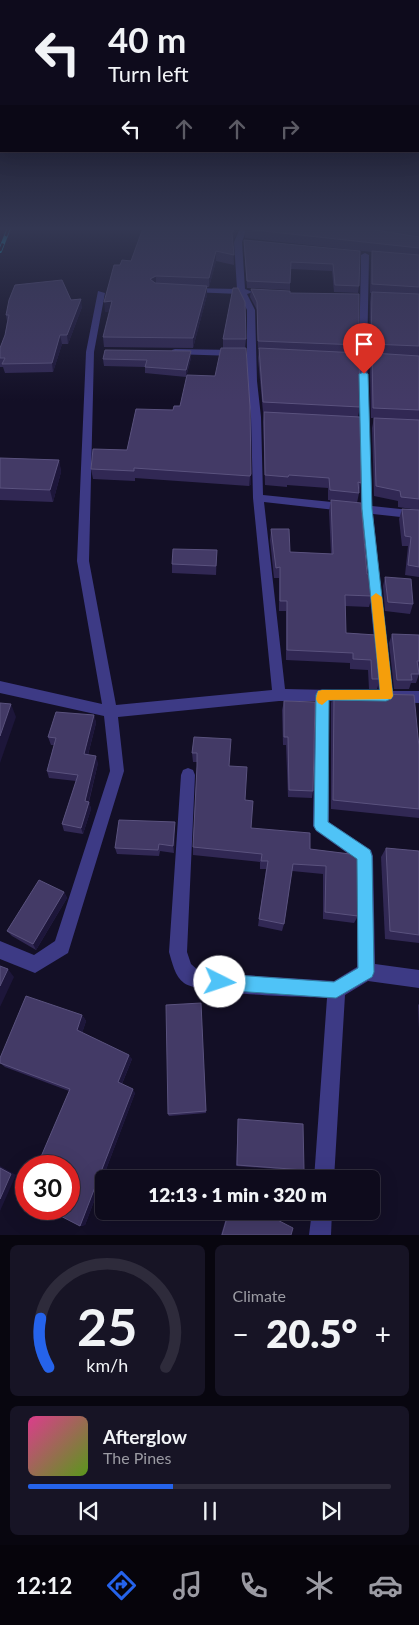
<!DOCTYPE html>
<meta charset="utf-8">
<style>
:root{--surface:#0e0b1c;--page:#171425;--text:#f1f3f6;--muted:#9b9ba3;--line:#2e2b3b;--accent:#2563eb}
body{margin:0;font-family:Lato,sans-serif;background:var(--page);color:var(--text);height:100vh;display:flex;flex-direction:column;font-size:19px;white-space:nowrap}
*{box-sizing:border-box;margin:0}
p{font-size:16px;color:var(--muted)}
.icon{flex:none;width:28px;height:28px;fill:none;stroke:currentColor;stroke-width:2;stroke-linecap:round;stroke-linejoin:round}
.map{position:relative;height:1235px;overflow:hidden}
.drawer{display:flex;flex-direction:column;gap:10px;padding:10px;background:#08060f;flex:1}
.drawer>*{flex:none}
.hud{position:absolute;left:0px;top:0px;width:420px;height:152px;box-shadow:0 5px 20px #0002,0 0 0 1px var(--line);background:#0e0b1c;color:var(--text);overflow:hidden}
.speed{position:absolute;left:15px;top:1155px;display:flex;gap:10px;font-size:25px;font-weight:700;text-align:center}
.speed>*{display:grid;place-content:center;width:65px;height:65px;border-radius:50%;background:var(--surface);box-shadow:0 5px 20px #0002,0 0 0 1px var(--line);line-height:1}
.speed .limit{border:8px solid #d22;background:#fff;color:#111}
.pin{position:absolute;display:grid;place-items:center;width:42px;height:42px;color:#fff;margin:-51px -21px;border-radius:50% 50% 50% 0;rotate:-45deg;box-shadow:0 0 5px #0007}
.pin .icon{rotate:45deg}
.me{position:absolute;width:55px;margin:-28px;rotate:94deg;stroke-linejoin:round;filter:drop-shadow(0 0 4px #0008)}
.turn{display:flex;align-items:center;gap:18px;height:105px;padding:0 25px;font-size:22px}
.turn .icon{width:65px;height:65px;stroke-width:2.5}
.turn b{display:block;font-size:35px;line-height:42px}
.lanes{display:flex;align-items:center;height:48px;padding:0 25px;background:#0003;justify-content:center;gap:25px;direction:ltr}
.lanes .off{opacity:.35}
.big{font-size:38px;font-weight:800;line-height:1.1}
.drawer .card{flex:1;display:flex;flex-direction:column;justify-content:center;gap:8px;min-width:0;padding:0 18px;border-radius:8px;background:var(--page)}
.drawer .dial{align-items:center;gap:0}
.dial svg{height:130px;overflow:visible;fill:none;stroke:var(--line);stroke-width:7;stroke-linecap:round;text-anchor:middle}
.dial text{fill:var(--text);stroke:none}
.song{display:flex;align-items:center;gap:15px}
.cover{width:60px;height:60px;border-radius:8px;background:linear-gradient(135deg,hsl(330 70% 55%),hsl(90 70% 35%))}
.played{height:5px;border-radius:2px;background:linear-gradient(90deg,var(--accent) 40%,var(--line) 40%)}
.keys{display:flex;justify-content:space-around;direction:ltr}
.heat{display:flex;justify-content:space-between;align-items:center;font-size:28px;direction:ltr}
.drawer .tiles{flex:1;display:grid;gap:10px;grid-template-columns:1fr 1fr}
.card:last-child{grid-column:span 2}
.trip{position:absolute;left:95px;top:1170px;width:285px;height:50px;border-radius:8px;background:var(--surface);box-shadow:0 5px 20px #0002,0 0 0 1px var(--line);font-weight:800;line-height:50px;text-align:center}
.menu{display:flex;height:80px;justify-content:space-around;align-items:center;background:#06040b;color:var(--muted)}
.menu .icon{width:35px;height:35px}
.menu .active{color:var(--accent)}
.menu b{font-size:22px;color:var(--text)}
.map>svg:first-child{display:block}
</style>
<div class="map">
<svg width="419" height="1235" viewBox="0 0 419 1235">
<rect width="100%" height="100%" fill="#130f26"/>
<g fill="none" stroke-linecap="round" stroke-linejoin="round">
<g fill="#3d3a85" fill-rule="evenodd">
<path d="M240 228H247L242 242 245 289 253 292 247 294 255 310 257 381 261 417 263 495 361 505 359 359 361 255 365 253 369 255 367 359 372 506 419 511V519L373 514 392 691H419V703L329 701V822L371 850 373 856 375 964 419 970V988L368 981 345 995 334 1179H314L327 998C300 996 201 995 184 983 175 977 172 962 169 952L181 775 183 770 188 768 193 770 195 775 187 952 191 964 200 972 334 981 357 967V860L316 831 313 826 315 701H279L118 717 124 771 68 953 35 973 0 959V941L34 955 55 941 110 771 104 716 0 693V681L102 704 77 561 86 352 98 291 105 293 94 352 89 561 116 705 272 690 253 498 251 417 247 381V310L239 294 191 292 187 290 191 288 237 289 234 242ZM264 502 362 513 379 691 285 689Z"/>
<path d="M175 349 235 350 239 353 235 356 172 354V350Z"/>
<path d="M312 1211H332L331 1235H309Z"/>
</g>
<g stroke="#00e5ff" stroke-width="4">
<path id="rail" d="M0 251 9 228"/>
</g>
<use href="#rail" stroke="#130f26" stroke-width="2.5" stroke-dasharray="8" stroke-linecap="butt"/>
</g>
<g fill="#312854">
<path d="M142 228H239L233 241 234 265 216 261 209 287H207V295L193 348 104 347 103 337 110 311 105 312 120 265 131 261 143 231Z"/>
<path d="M245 228H419V510L398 507V501L374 496 372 428 374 418H371L370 363 372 354H369L370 302 371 293H370L371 260 372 252 245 238Z"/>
<path d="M244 240 360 251 359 286 358 293 334 292 332 271 290 269V290L247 288 244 247Z"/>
<path d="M251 289 290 293 359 345 357 353 360 407 358 417 361 483 357 503 328 500V488L287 485V487L265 485 263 422 264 412H263L258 358 259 349H258L257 310 250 297Z"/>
<path d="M71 300 82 307 68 344H62L53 372 5 373 3 367H0V348L5 335 7 321 6 315Z"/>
<path d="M223 339H246L245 348H223Z"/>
<path d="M191 358 186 377 145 373V367L104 366 103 359Z"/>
<path d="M93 449 251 474V484L249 486 135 478V481L93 479 91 469Z"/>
<path d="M0 458 59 460 61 472 53 502 0 500Z"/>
<path d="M331 500 367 574 372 596 369 607 345 606 346 633 376 635 380 679 377 689H369L368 670 350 669V663L286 660V611H279V578H274L270 540 271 529 290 552 331 554 329 511Z"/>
<path d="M402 509 419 510V577L405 575 408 546H402L399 519Z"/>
<path d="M217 550 216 575 172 573V564Z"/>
<path d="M385 577 413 604 410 614 385 611 383 586Z"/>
<path d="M392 634 419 635V674L416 683H411L409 689H394L389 643Z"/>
<path d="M334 693 371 697 372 694 419 747V818L331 809V703Z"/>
<path d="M284 701 313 791 312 798 288 797 286 745H283L282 710Z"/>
<path d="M94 715 96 723 88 755 98 763 89 802 91 809 83 834 64 831 62 824 76 781 49 778 47 771 54 745H51L48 737Z"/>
<path d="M194 737 245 800 251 828 310 849 358 855V916L354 923 323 919V874L292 871 284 924 282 931 258 926 266 869H260V862L193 855V847L197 762H193L192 753Z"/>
<path d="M175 829 174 853 160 851 159 856 117 854 115 848Z"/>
<path d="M386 848 419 851V943L385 939 381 857Z"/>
<path d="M64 892 67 898 36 950 12 936 7 931Z"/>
<path d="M201 1003 206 1113 169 1116 168 1114Z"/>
<path d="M419 1004V1029L418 1005Z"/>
<path d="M82 1015 86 1021 82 1033 132 1059 122 1084 135 1093 85 1225 80 1226 69 1091 5 1067 0 1063V1058Z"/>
<path d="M238 1119 304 1170 302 1171 236 1166Z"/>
<path d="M228 1211H260L291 1235H221Z"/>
</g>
<g fill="#1d163a">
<path d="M235 228H239L232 242V233Z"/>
<path d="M216 251V261L209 287V278Z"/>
<path d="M156 276V285L150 279Z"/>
<path d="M207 286V295L193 348V338Z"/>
<path d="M81 299 82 307 68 344 67 335Z"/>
<path d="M112 301 113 311 105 312 104 302Z"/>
<path d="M60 335 62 344 53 372 52 363Z"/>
<path d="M191 351V358L186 377V370Z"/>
<path d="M59 460 61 472 53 502 50 490Z"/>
<path d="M251 474V484L249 486 250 476Z"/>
<path d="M11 704 16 717 0 763V736Z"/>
<path d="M94 715 96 723 86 762 84 754Z"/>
<path d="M96 756 98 763 87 808 85 801Z"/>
<path d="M89 802 91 809 83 834 81 828Z"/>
<path d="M175 822V829L174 853 173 846Z"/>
<path d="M64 892 67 898 36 950 33 944Z"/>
<path d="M8 969 14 977 0 1007V986Z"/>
<path d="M82 1015 86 1021 81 1036 77 1030Z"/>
<path d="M129 1055 132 1059 121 1086 118 1082Z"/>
<path d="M133 1089 135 1093 85 1225 80 1226Z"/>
<path d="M0 1166 16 1175 0 1211Z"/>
</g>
<g fill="#433a66" stroke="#5a527e">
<path d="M143 228H235L232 233 234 255 216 251 209 278 156 276 150 279 155 283 207 286 193 338 103 337 112 301 104 302 114 265H120L122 260 131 261Z"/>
<path d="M245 228H363L419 237V248L245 229Z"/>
<path d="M244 240 360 251 359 286 335 285 333 264 291 262 290 283 247 281Z"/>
<path d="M372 251 419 255V287L372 284Z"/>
<path d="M62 280 71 300 81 299 67 335H60L52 363 2 364 5 358H0V348L5 335 9 315H6L9 300 15 285Z"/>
<path d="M233 288H238L245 302 246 339H223Z"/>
<path d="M251 289 290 291V293L359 294V345L258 341 257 302Z"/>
<path d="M372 292 419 294V346L371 344Z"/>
<path d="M221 348H246L250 407 251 474 250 476 134 468V471L91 469 93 449 127 450 136 409 173 410 174 406H180L187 375 215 376Z"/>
<path d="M259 348 359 353 360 407 263 402Z"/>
<path d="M105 350 191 351 186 370 145 367 147 360 103 359Z"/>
<path d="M372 353 419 356V410L373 408Z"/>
<path d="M264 412 360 417 361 483 358 482 359 493 330 490 329 478 289 475 288 477 265 475Z"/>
<path d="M374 418 419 420V499L401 497 400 491 376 486Z"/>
<path d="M0 458 59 460 50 490 0 488Z"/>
<path d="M331 500 361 503 367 574H370L372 596 345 595 346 633 376 635 380 679H372L371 660 353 659V653L287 650V601H280V567L276 568 271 529H289L290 552 333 554Z"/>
<path d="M402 509 419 510V567L408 565 411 537 405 536Z"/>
<path d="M173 549 217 550 216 566 172 564Z"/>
<path d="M385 577 411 579 413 604 388 602Z"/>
<path d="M392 634 419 635V661H417L419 674H411L412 680H397Z"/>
<path d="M334 693 372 697V694L414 695 419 747V809L333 800Z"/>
<path d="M284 701 315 702 313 791 289 790 288 737H284Z"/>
<path d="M0 703 11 704 0 736Z"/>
<path d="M56 712 94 715 84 754 96 756 85 801 89 802 81 828 62 824 78 775 47 771 56 738 48 737Z"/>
<path d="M194 737 231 739 229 766 247 767 245 800 253 801 251 828 310 833V849L358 855V916L325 912 326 866 293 864 284 924 259 919 268 861H261L262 854 193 847 197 766V753H192Z"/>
<path d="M119 820 175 822 173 846 159 844 158 850 115 848Z"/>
<path d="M386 848 419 851V935L390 931Z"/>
<path d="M39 880 64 892 33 944 7 931Z"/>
<path d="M0 966 8 969 0 986Z"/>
<path d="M26 996 82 1015 77 1030 129 1055 118 1082 133 1089 80 1226 47 1209H69V1166H37L70 1089 0 1063V1058Z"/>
<path d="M201 1003 206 1111 168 1114 166 1005Z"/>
<path d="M238 1119 303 1124 304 1170 237 1165Z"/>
<path d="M0 1168 11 1174 0 1199Z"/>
<path d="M26 1190V1198L24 1196Z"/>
<path d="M229 1211H260L293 1228 291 1235H222Z"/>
</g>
<linearGradient id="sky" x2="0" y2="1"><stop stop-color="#0a0815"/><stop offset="0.57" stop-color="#333752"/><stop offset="1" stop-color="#333752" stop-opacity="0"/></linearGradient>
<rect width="419" height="401" fill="url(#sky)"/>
<path fill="#4fc3f7" stroke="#337fa1" d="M364 372 368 374 372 509 393 696 391 699 386 701 329 700 328 822 370 850 372 856 374 972 372 977 336 998 220 990 214 988 212 982 214 977 220 974 334 982 358 968 357 859 316 830 314 826 316 695 318 691 322 690H380L362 509 359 374Z"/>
<path fill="#f59e0b" d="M376 593 382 597 393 696 391 699 328 700 322 705 318 703 316 699 318 691 322 690H380L371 597Z"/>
</svg>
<div class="speed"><div class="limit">30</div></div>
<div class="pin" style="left:364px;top:374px;background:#d93025"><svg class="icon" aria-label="arrive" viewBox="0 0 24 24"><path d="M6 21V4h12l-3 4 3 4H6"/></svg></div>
<svg class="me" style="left:220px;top:982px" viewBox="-20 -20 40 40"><circle r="19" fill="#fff"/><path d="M0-13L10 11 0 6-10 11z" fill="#4fc3f7"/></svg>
<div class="trip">12:13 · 1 min · 320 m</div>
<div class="hud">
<div class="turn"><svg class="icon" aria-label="left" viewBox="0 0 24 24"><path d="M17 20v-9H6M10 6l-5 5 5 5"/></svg><div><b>40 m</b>Turn left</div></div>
<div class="lanes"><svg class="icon" aria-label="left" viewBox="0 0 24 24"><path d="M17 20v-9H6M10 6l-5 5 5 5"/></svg><svg class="icon off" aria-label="ahead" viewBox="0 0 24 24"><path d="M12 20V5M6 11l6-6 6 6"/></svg><svg class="icon off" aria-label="ahead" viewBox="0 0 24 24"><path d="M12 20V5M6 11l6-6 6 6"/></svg><svg class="icon off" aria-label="right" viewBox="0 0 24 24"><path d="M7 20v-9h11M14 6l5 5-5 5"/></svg></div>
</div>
</div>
<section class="drawer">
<div class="tiles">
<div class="card dial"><svg viewBox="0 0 100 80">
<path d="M14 69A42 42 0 1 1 86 69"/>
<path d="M14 69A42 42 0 0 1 9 39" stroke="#2563eb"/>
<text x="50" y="56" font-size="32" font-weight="700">25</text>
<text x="50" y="72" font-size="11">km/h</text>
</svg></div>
<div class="card"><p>Climate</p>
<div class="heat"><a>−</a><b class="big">20.5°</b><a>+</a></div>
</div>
<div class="card">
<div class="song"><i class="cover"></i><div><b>Afterglow</b><p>The Pines</p></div></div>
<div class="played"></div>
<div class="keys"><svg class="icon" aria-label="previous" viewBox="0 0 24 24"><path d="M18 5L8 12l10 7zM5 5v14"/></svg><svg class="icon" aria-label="pause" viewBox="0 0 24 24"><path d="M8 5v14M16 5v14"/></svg><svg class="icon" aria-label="next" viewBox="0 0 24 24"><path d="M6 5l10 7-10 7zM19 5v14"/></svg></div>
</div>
</div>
</section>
<nav class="menu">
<b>12:12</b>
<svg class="icon active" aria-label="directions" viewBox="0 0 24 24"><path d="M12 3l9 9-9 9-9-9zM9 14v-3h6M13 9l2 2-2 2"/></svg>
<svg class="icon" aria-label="music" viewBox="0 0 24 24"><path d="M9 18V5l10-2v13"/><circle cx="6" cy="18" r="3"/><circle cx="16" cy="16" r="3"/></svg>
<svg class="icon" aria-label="phone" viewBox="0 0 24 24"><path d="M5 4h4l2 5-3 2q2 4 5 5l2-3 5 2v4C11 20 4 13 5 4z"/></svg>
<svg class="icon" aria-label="climate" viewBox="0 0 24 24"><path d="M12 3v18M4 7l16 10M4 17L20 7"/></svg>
<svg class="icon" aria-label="car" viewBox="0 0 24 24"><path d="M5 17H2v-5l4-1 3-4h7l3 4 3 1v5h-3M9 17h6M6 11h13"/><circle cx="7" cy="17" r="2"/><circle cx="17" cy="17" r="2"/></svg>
</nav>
